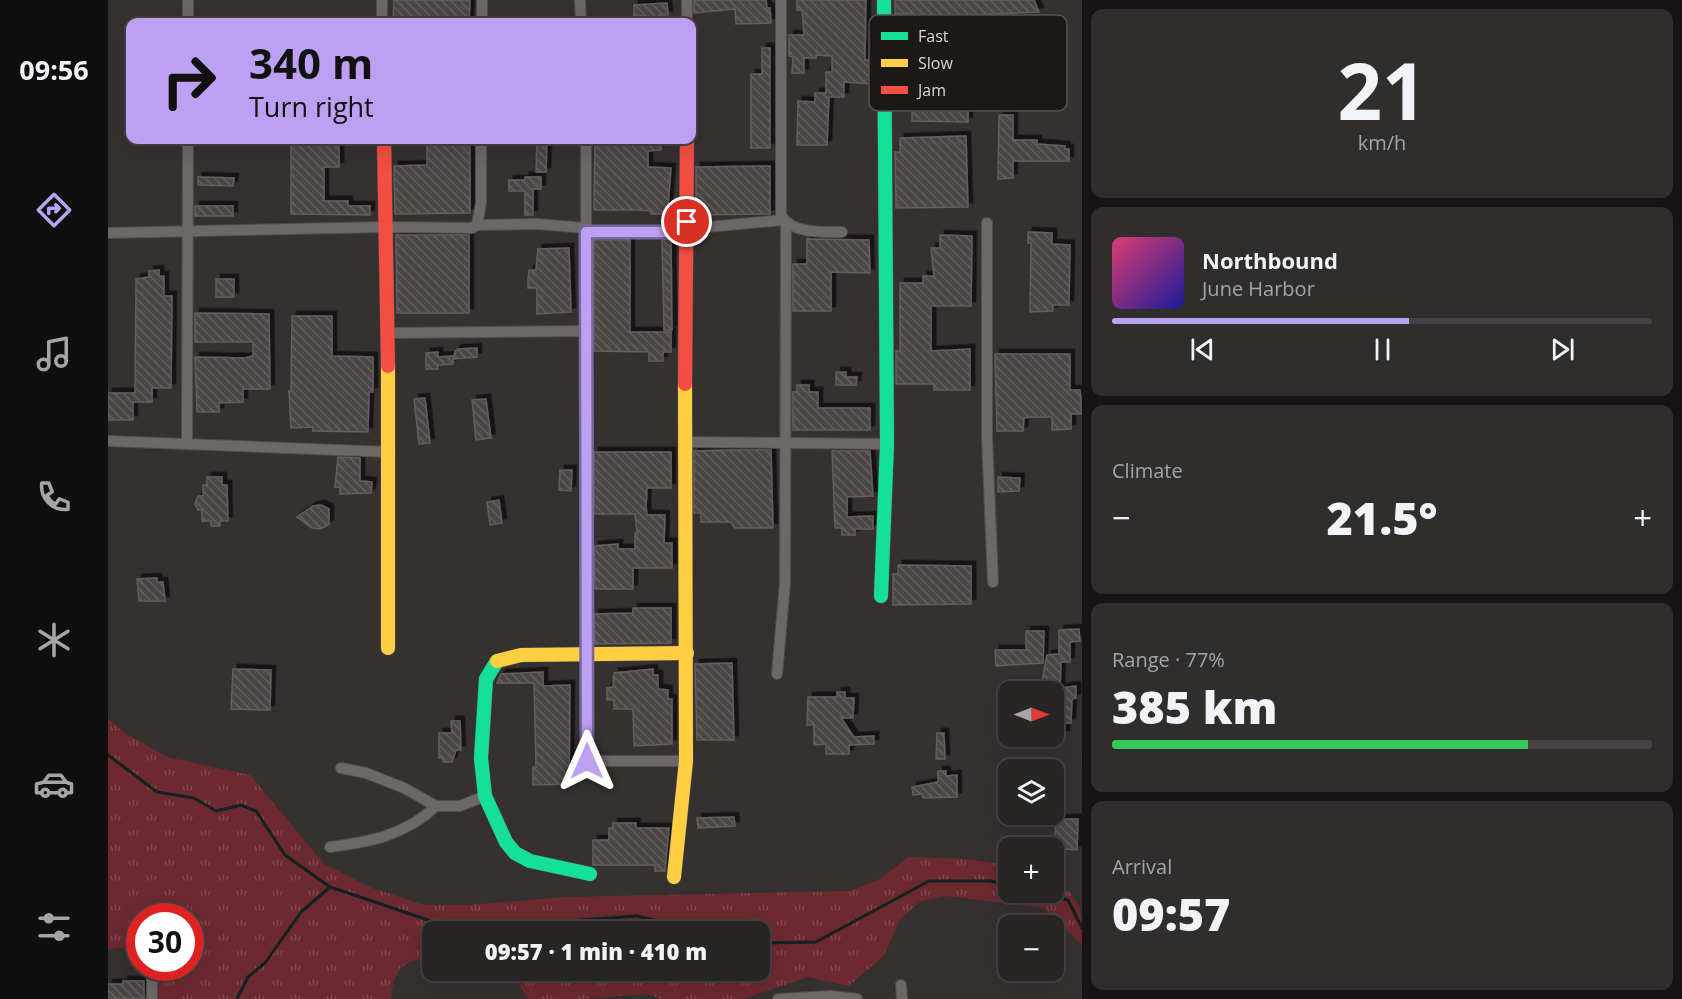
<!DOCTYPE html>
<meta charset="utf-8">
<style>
:root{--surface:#282525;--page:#302d2d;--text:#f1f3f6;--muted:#a5a5a7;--line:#444242;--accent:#bca0f2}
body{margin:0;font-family:"Open Sans",sans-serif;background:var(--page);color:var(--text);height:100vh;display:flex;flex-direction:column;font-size:22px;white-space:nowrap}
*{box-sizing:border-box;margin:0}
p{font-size:20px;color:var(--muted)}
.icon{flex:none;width:33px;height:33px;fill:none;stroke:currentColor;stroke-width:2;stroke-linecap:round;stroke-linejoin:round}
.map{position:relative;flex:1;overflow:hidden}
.sheet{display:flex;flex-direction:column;gap:9px;padding:9px;background:#161414;width:600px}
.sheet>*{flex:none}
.guide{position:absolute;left:18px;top:18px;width:570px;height:126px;border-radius:12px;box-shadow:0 6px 24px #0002,0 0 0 2px var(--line);background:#bca0f2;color:#111;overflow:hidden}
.needle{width:39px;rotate:90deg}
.buttons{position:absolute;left:890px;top:681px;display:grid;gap:12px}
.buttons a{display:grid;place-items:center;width:66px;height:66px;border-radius:12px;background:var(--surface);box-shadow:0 6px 24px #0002,0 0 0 2px var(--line);font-size:30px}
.speed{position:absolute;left:18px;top:903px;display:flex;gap:12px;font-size:30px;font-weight:700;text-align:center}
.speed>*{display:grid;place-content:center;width:78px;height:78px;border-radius:50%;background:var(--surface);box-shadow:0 6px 24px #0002,0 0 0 2px var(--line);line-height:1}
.speed .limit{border:9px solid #d22;background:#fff;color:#111}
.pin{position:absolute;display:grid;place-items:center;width:51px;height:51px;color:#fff;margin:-26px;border:3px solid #fff;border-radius:50%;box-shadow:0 2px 6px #0007}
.me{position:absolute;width:66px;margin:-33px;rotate:0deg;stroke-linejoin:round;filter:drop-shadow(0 0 4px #0008)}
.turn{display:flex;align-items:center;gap:21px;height:126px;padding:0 24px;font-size:27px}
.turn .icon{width:78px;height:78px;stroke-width:2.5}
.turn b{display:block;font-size:42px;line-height:51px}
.big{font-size:45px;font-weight:800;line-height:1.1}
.sheet .widget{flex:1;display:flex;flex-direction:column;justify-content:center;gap:9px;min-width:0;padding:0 21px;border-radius:12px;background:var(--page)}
.sheet .dial{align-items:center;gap:0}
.dial b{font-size:78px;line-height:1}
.song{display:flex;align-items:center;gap:18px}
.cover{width:72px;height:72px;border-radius:9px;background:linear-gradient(135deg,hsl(340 70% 55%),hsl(240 70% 35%))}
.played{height:6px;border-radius:3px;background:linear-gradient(90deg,var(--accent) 55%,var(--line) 55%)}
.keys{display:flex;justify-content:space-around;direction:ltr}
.heat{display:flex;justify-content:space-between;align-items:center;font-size:33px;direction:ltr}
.charge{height:9px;border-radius:4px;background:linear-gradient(90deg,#34c759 77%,var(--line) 0)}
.trip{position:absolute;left:314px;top:921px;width:348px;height:60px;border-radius:12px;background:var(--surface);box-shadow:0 6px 24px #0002,0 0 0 2px var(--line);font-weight:800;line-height:60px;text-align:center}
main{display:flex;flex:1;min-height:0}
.menu{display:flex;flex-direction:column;width:108px;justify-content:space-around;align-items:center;background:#100f0f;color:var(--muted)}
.menu .icon{width:42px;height:42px}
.menu .active{color:var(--accent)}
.menu b{font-size:27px;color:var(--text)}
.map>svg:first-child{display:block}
</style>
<main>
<nav class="menu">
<b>09:56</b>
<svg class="icon active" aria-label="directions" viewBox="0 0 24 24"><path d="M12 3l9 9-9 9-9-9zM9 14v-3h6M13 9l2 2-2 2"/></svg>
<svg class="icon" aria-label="music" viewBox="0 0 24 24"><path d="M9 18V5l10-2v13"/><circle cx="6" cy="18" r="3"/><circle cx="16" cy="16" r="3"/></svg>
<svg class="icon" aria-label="phone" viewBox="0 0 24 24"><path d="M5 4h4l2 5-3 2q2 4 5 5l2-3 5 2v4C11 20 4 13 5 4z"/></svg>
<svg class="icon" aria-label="climate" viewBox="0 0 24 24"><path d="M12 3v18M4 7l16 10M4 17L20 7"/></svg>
<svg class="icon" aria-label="car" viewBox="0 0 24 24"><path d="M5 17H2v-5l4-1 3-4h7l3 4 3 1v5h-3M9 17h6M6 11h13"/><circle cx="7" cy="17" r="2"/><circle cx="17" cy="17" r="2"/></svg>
<svg class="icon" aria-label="filters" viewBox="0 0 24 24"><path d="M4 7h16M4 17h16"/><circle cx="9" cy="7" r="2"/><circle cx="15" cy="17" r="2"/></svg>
</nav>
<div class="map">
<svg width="974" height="999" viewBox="0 0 974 999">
<defs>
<pattern id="grass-tufts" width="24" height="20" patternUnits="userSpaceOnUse" patternTransform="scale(1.5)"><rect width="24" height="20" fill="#6c292f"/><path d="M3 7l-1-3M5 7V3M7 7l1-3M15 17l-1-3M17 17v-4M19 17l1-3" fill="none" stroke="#80474c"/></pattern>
<pattern id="building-back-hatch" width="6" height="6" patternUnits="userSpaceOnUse" patternTransform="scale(1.5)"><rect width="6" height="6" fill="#4b4646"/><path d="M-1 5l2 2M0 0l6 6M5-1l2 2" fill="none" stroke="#646060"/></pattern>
<filter id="shadow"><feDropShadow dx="4.5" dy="-4.5" stdDeviation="0" flood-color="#0009"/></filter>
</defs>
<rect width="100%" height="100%" fill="#363131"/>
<path fill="url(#grass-tufts)" d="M0 719 15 732 59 757 142 775 216 864 264 888 316 905H361L458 897 743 891 774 878 800 857 858 859 900 865V892H945V879C974 899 974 908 974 945L936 908 838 896 813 901 792 919 776 956 740 986 700 977 635 999H553L540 994 473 999H420L407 978 374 971 651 970V932H324V959C293 960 286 968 283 999H46V968H82V916H32L31 946 0 949Z"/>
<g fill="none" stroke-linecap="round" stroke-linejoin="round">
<g stroke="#112221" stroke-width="3">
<path d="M0 755 49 792 86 798 108 811 133 805 148 811 177 855 222 887 329 923 388 932"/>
<path d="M925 892 960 900 974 928"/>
<path d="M428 932 473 920 529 916 592 932"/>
<path d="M651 943 708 942 821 881H883L900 886"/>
<path d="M129 999 140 977 157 963 193 912 222 887"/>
</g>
</g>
<g fill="url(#building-back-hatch)" stroke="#635e5e" stroke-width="1.5" filter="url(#shadow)">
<path d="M286 0H362L361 22 285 20Z"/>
<path d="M586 0H658L659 8H662L663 23 628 24 627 9 586 13Z"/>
<path d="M689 0H758L757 60H764V84L736 82V97H721L719 145H689L690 101 707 102V93H718V72H724V56L708 55V58H696V73H684L685 57 681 56V35H696L694 10H689Z"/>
<path d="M787 0H926L931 12 860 15V122L804 121V13L787 14Z"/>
<path d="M559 3 560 15H551L552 22H536V16H526V5Z"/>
<path d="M654 48H662V148H643V74H654Z"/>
<path d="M891 115H905V140H929V144L957 146V149H961V161H905V178L890 179Z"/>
<path d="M858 136 860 207 788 208 787 152H792V138Z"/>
<path d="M183 140H231V167H216V201H240V206H262V215L183 214Z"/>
<path d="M319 140H362V213L287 214 286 166 319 165Z"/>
<path d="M429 140H439L438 172H428Z"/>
<path d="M487 140H553V150L540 151V167L563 168 560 206H564V214H543V211L530 210H486Z"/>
<path d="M662 166V214L588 215V167Z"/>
<path d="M90 177 126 178 125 186 90 185Z"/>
<path d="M417 177H433V189H425V215H417V191H401V180H417Z"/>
<rect x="87" y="206" width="38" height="10"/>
<path d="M920 232 944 233V244L962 245 961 305H945V311L922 312 923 243H920Z"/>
<path d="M288 235H361V313H289Z"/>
<path d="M832 235 864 236 863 306H823V351L862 349V390H826V384H788V351H792V283H815V276H826L823 248H832Z"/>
<path d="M563 239 564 330H556L554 240Z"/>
<path d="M699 239 761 240 762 273 723 272V311H685V264H699Z"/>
<path d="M486 240H522V332H563V352H555V361H541V352L486 351Z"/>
<path d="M461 248 463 312 429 314V288H420V279L421 270H428L430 249Z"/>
<path d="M51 270V276H56V296H64L63 388H44V402H25V420H0V393H27L28 279 41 277V271Z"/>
<rect x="108" y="279" width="18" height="18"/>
<path d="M87 313 161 314 162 389H135V402L111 403V412H89L87 357 137 358 145 356V342H87Z"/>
<path d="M184 316H224V356L265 357V392H261L260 432 205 431V427L183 428 181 391H183Z"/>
<path d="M369 348V357L346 359 347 351 350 349Z"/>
<path d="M330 352V357L345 356V364L330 365V369H318V353Z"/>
<path d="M887 354H962V390H972L973 400V414H963V429L944 430V417H923L916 418 915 431H889Z"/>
<path d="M728 372H738V377H749L748 385H728Z"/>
<path d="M689 385H701V392H710V408H762V430H685V392H689Z"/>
<path d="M317 398 322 443 311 444 306 399Z"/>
<path d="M378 399 383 438 368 440 364 400Z"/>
<path d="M624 450H663L665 528H627L622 522H593V513H586V451Z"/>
<path d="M724 451H762L765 496 739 497V517L765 516V529H747V535H734V528H727Z"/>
<path d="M486 452H563V488H539L538 507 539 515H557L556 543H564V568H525V589H487L486 546 510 544V549H527V533H529L527 514H486Z"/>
<path d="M230 457 252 458V481L264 482 263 493 232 494V487H227Z"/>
<path d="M452 470H464L463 491 451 490Z"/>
<path d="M99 477H114V485H119L120 521H112V526H103V521H94V510H90L87 504 90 496H95V485H99Z"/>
<path d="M890 477 912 478 911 491 890 492Z"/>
<path d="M391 500 394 523 382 525 379 502Z"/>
<path d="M213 505 221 509V524L213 529 204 528 189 517 205 506Z"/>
<path d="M790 565 863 566V604L785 605V574H790Z"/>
<path d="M49 578V582H55L57 601H31L29 579Z"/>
<path d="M525 608H563V643L487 644 486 614 525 613Z"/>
<path d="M971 629 972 641 962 642V662H953L952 688 968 686V698L964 699 963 723H957V735H945V692H932L939 655 951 654V630Z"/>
<path d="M918 631H936L935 663 888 666 887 650H918Z"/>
<path d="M624 663 626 740H589L587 664Z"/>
<path d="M125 669 163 670 162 710 123 709Z"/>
<path d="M545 669V675H550V689L560 690V699H564V744L526 746 525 709H506V700H499V688L505 687 506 673Z"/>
<path d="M435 672V686L462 685 461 784 425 785V767H428L426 683H389L393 674Z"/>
<path d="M729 692H737V698H746L745 718H733L746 737 766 736V744L741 745V754H718V744L706 745V725H699L700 697H729Z"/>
<path d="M343 721H352L353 750H348L344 762H335V758H331V733H344Z"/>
<path d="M829 733H836L837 759H828Z"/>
<path d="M830 771H838V776L849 775V797L815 798V794L805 795 804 787 830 782Z"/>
<path d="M626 817 627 826 590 828 589 818Z"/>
<path d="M959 819H970L969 850 946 848 948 820Z"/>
<path d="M505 823H528V828H561L557 871H547V865H485V840H501V828H505Z"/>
<path d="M15 981H36V999L0 998V984H15Z"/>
</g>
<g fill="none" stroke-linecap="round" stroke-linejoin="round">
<g stroke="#534e4e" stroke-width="12">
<g id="street">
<path d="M80 0V22"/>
<path d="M274 0V22"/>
<path d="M374 0V22"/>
<path d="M472 0 473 22"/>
<path d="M673 0V215C683 234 716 232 734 232"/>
<path d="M579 22V0"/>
<path d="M478 140 479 761H578"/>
<path d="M879 223V437L885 582"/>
<path d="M369 225 429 224 478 228"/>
<path d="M578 229 676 220"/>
<path d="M478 232H560L579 222"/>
<path d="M0 233 278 227 364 228 369 225 373 203V140"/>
<path d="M280 333 478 331"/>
<path d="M0 441 282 452"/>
<path d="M79 442 80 140"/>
<path d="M576 442 779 444"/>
<path d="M669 674 677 583 678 222"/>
<path d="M233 768 258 773 296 788 328 806H352L377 796"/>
<path d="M222 847C262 842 298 835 328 806"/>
<path d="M793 985 794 999"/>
<path d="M44 999V968"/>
<path d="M670 999 723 996 749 999"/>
</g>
</g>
<g stroke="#534e4e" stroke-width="15">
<g id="fast">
<path d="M773 596 779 444 776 0"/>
<path d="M389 661 378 679 373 758 377 796 398 842 407 853 422 861 482 874"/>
</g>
</g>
<g stroke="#534e4e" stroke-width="15">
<g id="slow">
<path d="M280 648V366"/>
<path d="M389 661 413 655 579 653"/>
<path d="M566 877 578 761 577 384"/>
</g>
</g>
<g stroke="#534e4e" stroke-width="15">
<g id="jam">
<path d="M276 140 280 366"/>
<path d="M577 384 579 140"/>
</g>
</g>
<use href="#street" stroke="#6d6868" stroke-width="10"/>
<use href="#fast" stroke="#16e098" stroke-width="14"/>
<use href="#slow" stroke="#ffcf43" stroke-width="14"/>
<use href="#jam" stroke="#f24e42" stroke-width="14"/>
</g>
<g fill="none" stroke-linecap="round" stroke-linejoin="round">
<g stroke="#7a689d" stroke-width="15">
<path id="route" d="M479 761 478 232H560L579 222"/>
</g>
<use href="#route" stroke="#bca0f2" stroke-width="10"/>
</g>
<rect x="761" y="15" width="198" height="96" rx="9" fill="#1d1818" stroke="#565151" stroke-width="1.5"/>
<rect x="773" y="32" width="27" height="8" fill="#16e098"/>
<rect x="773" y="59" width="27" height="8" fill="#ffcf43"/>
<rect x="773" y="86" width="27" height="8" fill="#f24e42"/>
<g font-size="16" fill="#dcd5d5">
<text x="810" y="42">Fast</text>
<text x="810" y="69">Slow</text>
<text x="810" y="96">Jam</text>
</g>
</svg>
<div class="buttons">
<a><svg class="needle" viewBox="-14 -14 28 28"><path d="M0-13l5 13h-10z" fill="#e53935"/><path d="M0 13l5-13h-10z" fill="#a5a5a7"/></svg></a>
<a><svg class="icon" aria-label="layers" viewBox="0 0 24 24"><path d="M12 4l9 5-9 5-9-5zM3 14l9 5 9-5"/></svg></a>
<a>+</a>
<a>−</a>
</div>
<div class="speed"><div class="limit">30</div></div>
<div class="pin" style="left:579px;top:222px;background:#d93025"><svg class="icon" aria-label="arrive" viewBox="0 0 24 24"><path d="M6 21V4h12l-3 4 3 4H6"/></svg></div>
<svg class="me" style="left:479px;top:761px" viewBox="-20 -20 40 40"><path d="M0-17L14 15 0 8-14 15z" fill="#bca0f2" stroke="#fff" stroke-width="4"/></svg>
<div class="trip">09:57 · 1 min · 410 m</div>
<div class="guide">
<div class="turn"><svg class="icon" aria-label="right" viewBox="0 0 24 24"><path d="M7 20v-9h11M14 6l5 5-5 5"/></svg><div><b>340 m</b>Turn right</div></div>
</div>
</div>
<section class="sheet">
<div class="widget dial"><b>21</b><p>km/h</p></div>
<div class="widget">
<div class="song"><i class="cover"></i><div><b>Northbound</b><p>June Harbor</p></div></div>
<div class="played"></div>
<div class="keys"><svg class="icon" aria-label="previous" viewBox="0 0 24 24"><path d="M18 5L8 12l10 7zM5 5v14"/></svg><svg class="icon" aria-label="pause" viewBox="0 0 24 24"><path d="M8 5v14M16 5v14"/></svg><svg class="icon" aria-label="next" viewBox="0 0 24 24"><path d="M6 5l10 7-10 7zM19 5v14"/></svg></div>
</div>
<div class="widget"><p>Climate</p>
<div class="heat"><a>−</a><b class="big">21.5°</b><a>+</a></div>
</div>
<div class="widget"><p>Range · 77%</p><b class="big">385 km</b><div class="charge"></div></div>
<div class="widget"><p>Arrival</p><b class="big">09:57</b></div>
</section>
</main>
